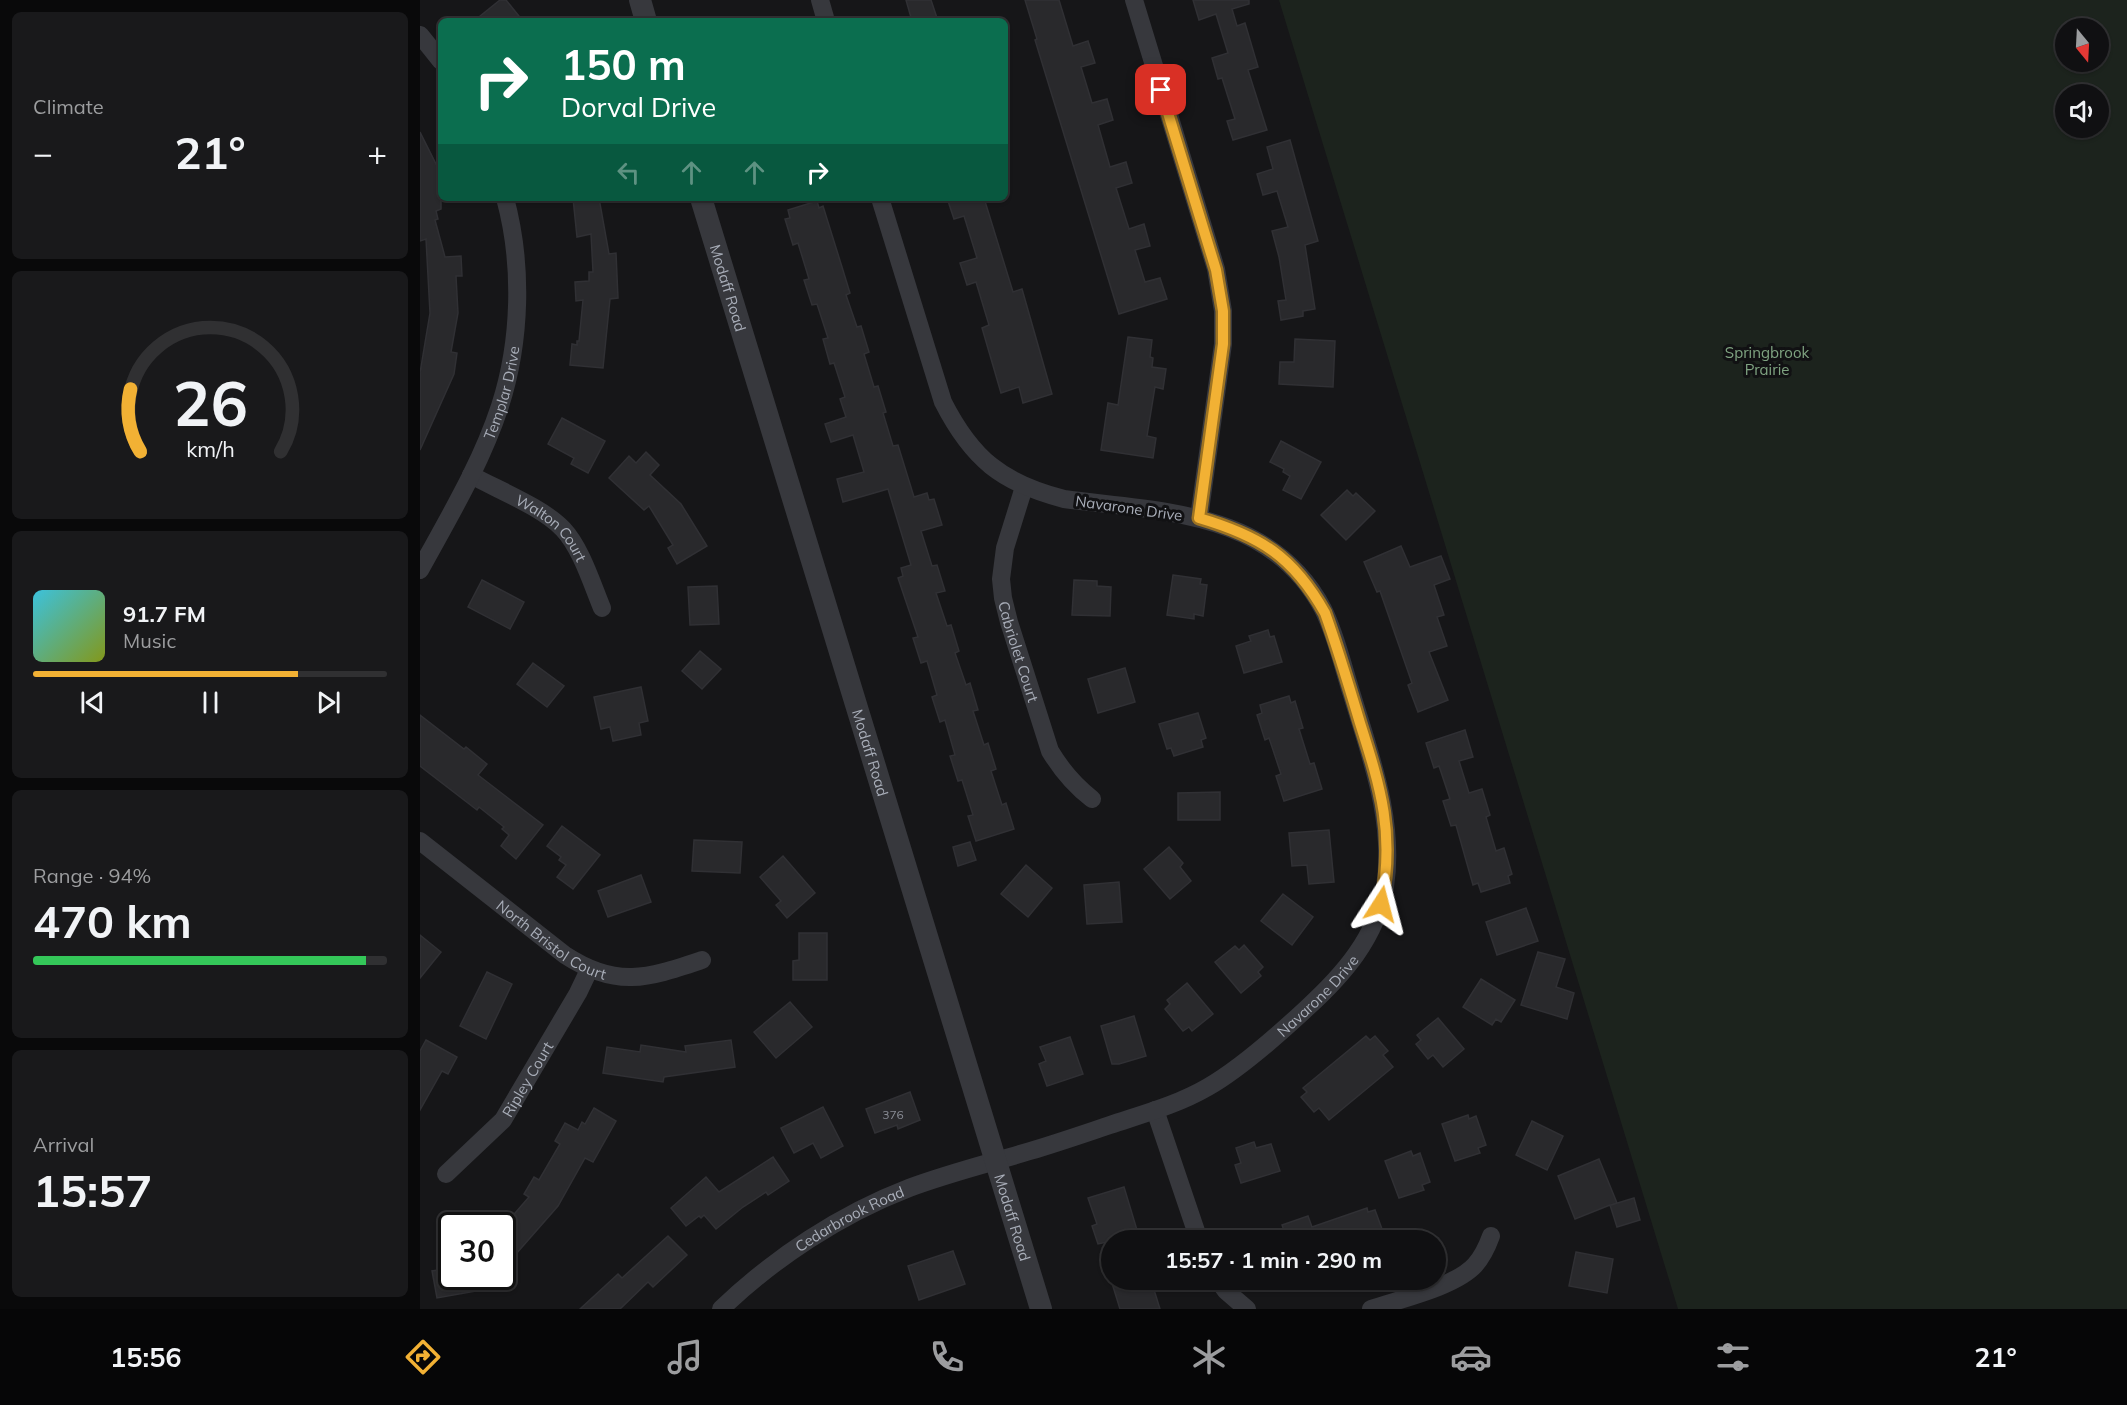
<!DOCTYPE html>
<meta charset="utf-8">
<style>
:root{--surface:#101012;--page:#19191b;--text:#f1f3f6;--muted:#9c9d9f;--line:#303032;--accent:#f2b134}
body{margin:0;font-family:Mulish,sans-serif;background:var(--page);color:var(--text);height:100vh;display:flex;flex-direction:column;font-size:22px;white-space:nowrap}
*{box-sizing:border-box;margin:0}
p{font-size:20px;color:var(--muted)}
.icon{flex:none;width:33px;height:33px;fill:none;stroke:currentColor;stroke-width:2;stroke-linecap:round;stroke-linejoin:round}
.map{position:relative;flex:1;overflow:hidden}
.sheet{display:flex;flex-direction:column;gap:12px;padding:12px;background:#09090a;width:420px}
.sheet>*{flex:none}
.guide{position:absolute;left:18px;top:18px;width:570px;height:183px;border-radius:9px;box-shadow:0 2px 4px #0004,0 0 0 2px var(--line);background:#0b6e4f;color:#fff;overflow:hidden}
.needle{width:39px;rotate:162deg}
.fabs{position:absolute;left:1635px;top:18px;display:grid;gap:12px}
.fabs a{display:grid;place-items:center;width:54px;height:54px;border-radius:50%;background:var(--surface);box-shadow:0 2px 4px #0004,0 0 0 2px var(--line);font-size:30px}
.speed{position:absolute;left:18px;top:1212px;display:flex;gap:12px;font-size:30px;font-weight:700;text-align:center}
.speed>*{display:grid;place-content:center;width:78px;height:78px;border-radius:50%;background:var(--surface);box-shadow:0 2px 4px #0004,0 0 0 2px var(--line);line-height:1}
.speed .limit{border:3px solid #111;border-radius:9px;background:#fff;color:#111}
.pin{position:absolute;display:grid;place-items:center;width:51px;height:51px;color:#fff;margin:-26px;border-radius:12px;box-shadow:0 3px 9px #0006}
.me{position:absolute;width:66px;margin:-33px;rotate:9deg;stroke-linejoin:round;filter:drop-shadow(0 0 4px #0008)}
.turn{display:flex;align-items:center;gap:21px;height:126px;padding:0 24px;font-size:27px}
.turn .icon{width:78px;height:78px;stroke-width:2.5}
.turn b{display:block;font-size:42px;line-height:51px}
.lanes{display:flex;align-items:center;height:57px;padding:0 24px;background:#0003;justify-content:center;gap:30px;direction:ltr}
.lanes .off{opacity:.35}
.big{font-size:45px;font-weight:700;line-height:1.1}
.sheet .widget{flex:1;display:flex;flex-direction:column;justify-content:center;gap:9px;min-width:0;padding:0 21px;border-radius:9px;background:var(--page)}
.sheet .dial{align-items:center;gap:0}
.dial svg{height:156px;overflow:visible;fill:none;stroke:var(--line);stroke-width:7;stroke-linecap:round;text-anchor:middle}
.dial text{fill:var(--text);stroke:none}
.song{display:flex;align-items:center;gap:18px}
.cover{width:72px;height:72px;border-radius:9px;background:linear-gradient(135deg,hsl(190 70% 55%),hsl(70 70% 35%))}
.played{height:6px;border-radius:3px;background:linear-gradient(90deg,var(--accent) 75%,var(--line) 75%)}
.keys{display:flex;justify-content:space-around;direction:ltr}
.heat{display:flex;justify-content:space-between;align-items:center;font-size:33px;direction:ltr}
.charge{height:9px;border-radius:4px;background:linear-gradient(90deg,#34c759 94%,var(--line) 0)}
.trip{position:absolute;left:681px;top:1230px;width:345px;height:60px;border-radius:30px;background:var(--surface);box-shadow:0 2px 4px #0004,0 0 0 2px var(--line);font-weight:700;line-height:60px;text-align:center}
.tabs{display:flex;height:96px;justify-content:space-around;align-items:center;background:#060607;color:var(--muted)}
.tabs .icon{width:42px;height:42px}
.tabs .selected{color:var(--accent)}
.tabs b{font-size:27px;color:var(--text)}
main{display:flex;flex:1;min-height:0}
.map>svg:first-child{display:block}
</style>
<main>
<section class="sheet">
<div class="widget"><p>Climate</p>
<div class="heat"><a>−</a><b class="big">21°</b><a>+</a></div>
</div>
<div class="widget dial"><svg viewBox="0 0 100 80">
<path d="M14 69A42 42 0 1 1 86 69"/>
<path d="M14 69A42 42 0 0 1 9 37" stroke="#f2b134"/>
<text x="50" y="56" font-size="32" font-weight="700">26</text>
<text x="50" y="72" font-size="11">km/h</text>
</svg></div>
<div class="widget">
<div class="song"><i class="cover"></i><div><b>91.7 FM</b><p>Music</p></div></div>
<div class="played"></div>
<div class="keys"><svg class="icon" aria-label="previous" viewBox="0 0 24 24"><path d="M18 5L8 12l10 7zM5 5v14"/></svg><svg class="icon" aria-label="pause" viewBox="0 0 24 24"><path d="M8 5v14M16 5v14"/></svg><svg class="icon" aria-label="next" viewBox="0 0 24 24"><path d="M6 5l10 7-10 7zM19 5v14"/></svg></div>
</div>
<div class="widget"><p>Range · 94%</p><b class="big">470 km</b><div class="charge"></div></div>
<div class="widget"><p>Arrival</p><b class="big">15:57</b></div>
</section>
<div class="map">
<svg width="1707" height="1309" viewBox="0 0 1707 1309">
<rect width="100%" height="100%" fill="#161618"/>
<path fill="#1c231d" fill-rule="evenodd" d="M859 0H1707V1309H1258ZM1646 28H1678V62H1646ZM1678 94V128H1646V94Z"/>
<g fill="#29292c" stroke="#303034" stroke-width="1.5">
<path d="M80 0H86L103 21H54Z"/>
<path d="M486 0H511L518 21H492Z"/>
<path d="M605 0H639L653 46 668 41 675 63 661 67 672 103 687 99 693 120 678 125 690 167 706 162 712 183 696 188 709 229 724 224 730 246 715 250 725 282 740 278 747 299 699 314 615 40 617 39Z"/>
<path d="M773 0H829V4L812 9 817 26 825 23 838 67 828 70 847 130 813 140 807 121 815 119 802 78 798 79 792 58 808 53 796 14 779 20Z"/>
<path d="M0 132 21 174V209L16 211 18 219 15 220 25 257 41 256 42 276H36L38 313 31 352 37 353 34 374 0 450V373L10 313 6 239 0 241Z"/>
<path d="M870 140 898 241 885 245 895 309 883 311V316L861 320 858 301 866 300 859 257 852 231 868 227 857 191 843 195 837 174 853 169 847 147Z"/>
<path d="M153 198H179L189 254 196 253 198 298 190 299 183 368 150 365 152 344 157 345V341H159L163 300 156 301 155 282 169 281V272H173L171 234 157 237Z"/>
<path d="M527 198H564L593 292 602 289 632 394 603 403 599 387 581 393 562 328 569 325 556 282 547 285 540 263 557 258 544 216 534 219Z"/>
<path d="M397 201 399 208 403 206 422 267 430 293 426 295 437 327 441 326 449 352 444 354 454 387 458 386 466 412 463 413 473 446 478 445 494 497 507 493 509 500 514 499 522 525 501 531 512 566 517 565 525 591 516 593 527 626 531 625 539 651 535 653 546 685 550 683 558 710 553 711 564 745 568 743 576 769 571 771 582 805 586 803 594 829 556 841 548 816 553 815 542 780 538 781 530 756 535 755 525 720 520 722 512 697 517 695 507 661 501 663 493 638 498 637 478 578 483 576 481 568 491 565 468 489 423 502 417 479 444 472 433 435 411 442 405 424 426 417 420 399 425 397 414 363 410 364 403 339 408 338 397 304 392 305 384 280 389 279 378 243 373 245 365 219 370 218 368 210Z"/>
<path d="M708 337 732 340 730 357 733 358 732 367 746 369 743 389 735 387 727 436 736 438 733 458 681 450 688 403 698 405Z"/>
<path d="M875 339 915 341 913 387 859 384 860 362H874Z"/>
<path d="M142 418 185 441 168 473 151 464 154 458 128 444Z"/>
<path d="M861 441 901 462 881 499 863 490 870 476 863 472 864 469 850 462Z"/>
<path d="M226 452 239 465 230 475 261 504 287 546 257 564 248 548 253 545 229 506 224 510 189 478 209 456 216 463Z"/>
<path d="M927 490 933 496 936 493 955 511 926 540 901 515Z"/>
<path d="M981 546 990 567 1021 556 1030 579 1014 585 1024 615 1017 617 1027 646 1009 652 1028 700 998 712 988 685 992 683 960 591 957 592 944 562Z"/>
<path d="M753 575 781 579 780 584 787 585 783 616 774 614V619L747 615Z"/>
<path d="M62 580 104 602 90 629 48 607Z"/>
<path d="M654 580 677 581V586L691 587 690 616 652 615Z"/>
<path d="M297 586 299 624 270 625 268 587Z"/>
<path d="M848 630 850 637 854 636 862 662 824 673 816 646 831 641 829 636Z"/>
<path d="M280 651 301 669 282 689 262 671Z"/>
<path d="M113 663 144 686 127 707 97 684Z"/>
<path d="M705 668 715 702 678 713 668 679Z"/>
<path d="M221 687 228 721 219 723 221 735 193 741 190 727 181 729 174 697Z"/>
<path d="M869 696 871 703 875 701 883 728 879 729 890 764 894 763 902 789 864 801 856 776 861 774 849 738 845 740 837 715 842 713 840 705Z"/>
<path d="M778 713 786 738 781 740 783 747 754 756 751 748 747 749 739 724Z"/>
<path d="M0 715 44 749 46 747 67 764 58 775 123 825 96 859 81 846 89 835 82 829 84 827 59 807 57 810 0 766Z"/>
<path d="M1045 730 1053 757 1039 761 1049 793 1062 789 1070 815 1066 817 1076 851 1084 848 1092 874 1088 876 1090 883 1061 892 1058 883 1053 885 1036 825 1031 826 1023 801 1030 799 1019 766 1014 768 1006 743Z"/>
<path d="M800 792V820H758V793Z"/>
<path d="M142 826 180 855 153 889 137 877 146 865 139 860 141 857 127 846Z"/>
<path d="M909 830 914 882 889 884 887 865 872 866 869 833Z"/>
<path d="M274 840 322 842 320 873 272 871Z"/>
<path d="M550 842 556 860 538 866 533 847Z"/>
<path d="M749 847 763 863 760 867 771 881 750 899 724 869Z"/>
<path d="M363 856 395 893 367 918 356 905 361 901 340 877Z"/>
<path d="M606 865 632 888 608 917 581 894Z"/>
<path d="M221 875 231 902 188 917 178 891Z"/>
<path d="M699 882 702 922 667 924 664 885Z"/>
<path d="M863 894 893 917 872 945 841 921Z"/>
<path d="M1106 908 1118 941 1077 955 1066 922Z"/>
<path d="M379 933H407V980H373V961L379 960Z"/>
<path d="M0 935 21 952 0 978Z"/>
<path d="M824 945 843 967 838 972 841 976 821 993 795 962 815 946 819 950Z"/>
<path d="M1118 952 1145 959 1136 987 1154 993 1147 1019 1101 1005Z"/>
<path d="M67 972 92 984 66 1039 40 1026Z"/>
<path d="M1061 979 1095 1000 1081 1022 1076 1019 1072 1025 1043 1007Z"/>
<path d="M767 983 793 1014 772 1031 769 1027 763 1031 745 1009 750 1004 747 1000Z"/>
<path d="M370 1002 392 1027 356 1058 334 1032Z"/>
<path d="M714 1016 726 1056 699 1064H692L681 1026Z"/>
<path d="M1018 1018 1044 1049 1023 1067 1013 1055 1008 1059 996 1044 1001 1040 997 1035Z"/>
<path d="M946 1036 950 1040 955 1036 968 1051 963 1055 973 1067 909 1120 899 1108 894 1112 881 1097 887 1092 883 1088Z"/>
<path d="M650 1037 663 1074 627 1086 619 1064 626 1061 620 1047Z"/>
<path d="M6 1040 37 1057 28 1074 22 1071 0 1110V1051Z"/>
<path d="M311 1040 315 1067 244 1077 243 1082 183 1073 187 1047 220 1052 221 1045 266 1052 265 1046Z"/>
<path d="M490 1092 500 1120 478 1129 477 1125 455 1133 446 1109Z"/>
<path d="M403 1107 423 1146 401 1158 393 1143 374 1153 361 1128Z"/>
<path d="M174 1108 196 1121 173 1162 165 1158 138 1206 82 1270V1228L109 1197 104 1194 114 1177 119 1180 140 1144 135 1141 145 1123 158 1130 162 1122 165 1124Z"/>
<path d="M1048 1115 1049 1119 1056 1116 1066 1145 1058 1148 1060 1153 1035 1161 1022 1124Z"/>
<path d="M1112 1121 1143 1136 1127 1170 1096 1155Z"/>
<path d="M834 1142 836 1148 851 1144 860 1171 821 1183 815 1165 821 1163 816 1148Z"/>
<path d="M991 1151 993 1156 1000 1153 1010 1182 1002 1185 1004 1190 979 1198 965 1161Z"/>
<path d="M353 1157 369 1181 348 1195 346 1192 323 1207 296 1229 284 1215 281 1218 279 1216 266 1226 251 1208 286 1177 299 1192Z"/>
<path d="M1179 1159 1197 1203 1191 1205 1214 1198 1220 1220 1197 1227 1190 1205 1155 1219 1138 1176Z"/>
<path d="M704 1187 717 1230 692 1238V1241L678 1244 672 1226 677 1224 668 1198Z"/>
<path d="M947 1208 948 1212 955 1210 966 1240H861L860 1238 866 1236 862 1225 888 1216 892 1227Z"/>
<path d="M248 1236 267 1255 233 1287 228 1282 200 1309H160L198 1274 202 1278Z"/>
<path d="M533 1251 545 1284 499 1300 488 1266Z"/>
<path d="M1156 1252 1193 1259 1187 1293 1149 1286Z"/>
<path d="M32 1268V1276H89L90 1285 17 1298 12 1271Z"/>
<path d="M691 1280H731L740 1309H700Z"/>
</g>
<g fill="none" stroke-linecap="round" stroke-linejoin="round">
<g stroke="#37383d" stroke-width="18">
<path d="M400 0 406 21"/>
<path d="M714 0 796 269 803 311V344L779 518"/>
<path d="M0 35 21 61"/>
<path id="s1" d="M51 475C78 490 122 507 143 529 161 548 172 584 182 608"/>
<path id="s2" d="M604 487 585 548 581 579 583 598 589 622 630 751C642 771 654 785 672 799"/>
<path id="s3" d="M0 570C29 517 61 464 80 406 101 341 103 264 85 198"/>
<path id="s4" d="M0 841 145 955C197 989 228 978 282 960"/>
<path d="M735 1110 779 1240"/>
<path id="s5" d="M26 1174 83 1120 158 993 169 970"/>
<path d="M798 1280 806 1291 827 1309"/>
<path id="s6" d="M301 1309C354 1258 421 1214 489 1188 529 1173 570 1163 610 1151 637 1143 663 1134 690 1125 723 1114 757 1105 788 1087 821 1068 858 1035 887 1008 923 975 956 938 965 887 975 821 951 758 932 695 923 667 916 635 903 609 851 510 741 512 644 499 582 483 552 459 523 402L460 198"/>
<path d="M951 1309C980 1299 1035 1287 1055 1265 1063 1256 1067 1247 1071 1236"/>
</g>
<g stroke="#37383d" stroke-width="22">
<path d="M220 0 226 21"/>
<path id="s7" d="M281 198 621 1309"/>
</g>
</g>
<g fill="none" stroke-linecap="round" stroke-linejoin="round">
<g stroke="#9d7322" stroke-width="15">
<path id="route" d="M741 90 796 270 803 311V344L779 518C840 536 873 556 905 613 918 649 929 686 940 723 961 789 975 834 961 904"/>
</g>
<use href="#route" stroke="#f2b134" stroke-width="10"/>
</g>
<g text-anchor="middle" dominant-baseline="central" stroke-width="6" stroke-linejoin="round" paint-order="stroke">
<g font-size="12" fill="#888b94">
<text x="473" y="1114">376</text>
</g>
<g font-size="15" fill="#a8adb8" stroke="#111113">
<text stroke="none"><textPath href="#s7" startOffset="94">Modaff Road</textPath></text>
<text stroke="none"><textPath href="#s3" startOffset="196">Templar Drive</textPath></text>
<text transform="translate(709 508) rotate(8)">Navarone Drive</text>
<text stroke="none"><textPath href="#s1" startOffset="98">Walton Court</textPath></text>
<text stroke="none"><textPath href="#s2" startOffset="170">Cabriolet Court</textPath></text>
<text stroke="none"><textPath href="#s7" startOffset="580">Modaff Road</textPath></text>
<text stroke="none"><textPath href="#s4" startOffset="165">North Bristol Court</textPath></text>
<text stroke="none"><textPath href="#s6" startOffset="684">Navarone Drive</textPath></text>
<text stroke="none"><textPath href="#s5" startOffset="126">Ripley Court</textPath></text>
<text stroke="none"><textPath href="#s7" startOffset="1066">Modaff Road</textPath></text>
<text stroke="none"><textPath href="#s6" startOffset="158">Cedarbrook Road</textPath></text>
</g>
<g font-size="15" fill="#7fa381" stroke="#111113">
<text x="1347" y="352">Springbrook<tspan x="1347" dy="17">Prairie</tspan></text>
</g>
</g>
</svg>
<div class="fabs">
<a><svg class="needle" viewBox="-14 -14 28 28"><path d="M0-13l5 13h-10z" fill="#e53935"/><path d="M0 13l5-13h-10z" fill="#9c9d9f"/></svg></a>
<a><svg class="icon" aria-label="sound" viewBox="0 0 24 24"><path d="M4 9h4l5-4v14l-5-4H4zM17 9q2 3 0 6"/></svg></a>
</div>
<div class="speed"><div class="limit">30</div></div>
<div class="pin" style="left:741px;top:90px;background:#d93025"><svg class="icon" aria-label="arrive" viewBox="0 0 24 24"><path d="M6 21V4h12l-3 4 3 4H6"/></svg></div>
<svg class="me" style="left:961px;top:904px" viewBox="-20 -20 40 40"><path d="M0-17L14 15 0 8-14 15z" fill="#f2b134" stroke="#fff" stroke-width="4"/></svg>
<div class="trip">15:57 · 1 min · 290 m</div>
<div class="guide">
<div class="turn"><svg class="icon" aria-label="right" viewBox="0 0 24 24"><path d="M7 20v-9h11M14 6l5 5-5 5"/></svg><div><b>150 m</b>Dorval Drive</div></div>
<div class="lanes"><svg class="icon off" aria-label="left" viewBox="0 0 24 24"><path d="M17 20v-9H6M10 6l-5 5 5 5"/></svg><svg class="icon off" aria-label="ahead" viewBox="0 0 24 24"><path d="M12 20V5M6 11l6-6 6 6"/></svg><svg class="icon off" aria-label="ahead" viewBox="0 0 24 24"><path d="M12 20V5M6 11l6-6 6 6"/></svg><svg class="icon" aria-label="right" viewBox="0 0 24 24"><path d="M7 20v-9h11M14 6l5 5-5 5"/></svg></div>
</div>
</div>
</main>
<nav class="tabs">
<b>15:56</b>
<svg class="icon selected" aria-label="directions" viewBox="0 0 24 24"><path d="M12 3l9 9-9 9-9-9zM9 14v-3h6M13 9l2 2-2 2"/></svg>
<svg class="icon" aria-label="music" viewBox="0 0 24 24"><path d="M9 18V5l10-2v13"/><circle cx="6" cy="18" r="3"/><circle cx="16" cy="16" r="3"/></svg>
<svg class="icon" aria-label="phone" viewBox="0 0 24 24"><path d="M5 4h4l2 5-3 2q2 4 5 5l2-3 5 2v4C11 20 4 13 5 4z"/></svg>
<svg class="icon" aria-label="climate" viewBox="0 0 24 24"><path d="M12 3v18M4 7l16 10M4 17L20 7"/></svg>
<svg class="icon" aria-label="car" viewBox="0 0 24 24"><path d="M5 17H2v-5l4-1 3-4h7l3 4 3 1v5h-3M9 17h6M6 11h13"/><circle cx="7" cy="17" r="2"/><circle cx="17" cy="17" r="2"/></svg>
<svg class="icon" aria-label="filters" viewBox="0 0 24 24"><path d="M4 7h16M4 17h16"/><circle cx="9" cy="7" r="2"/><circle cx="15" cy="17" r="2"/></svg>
<b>21°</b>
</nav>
